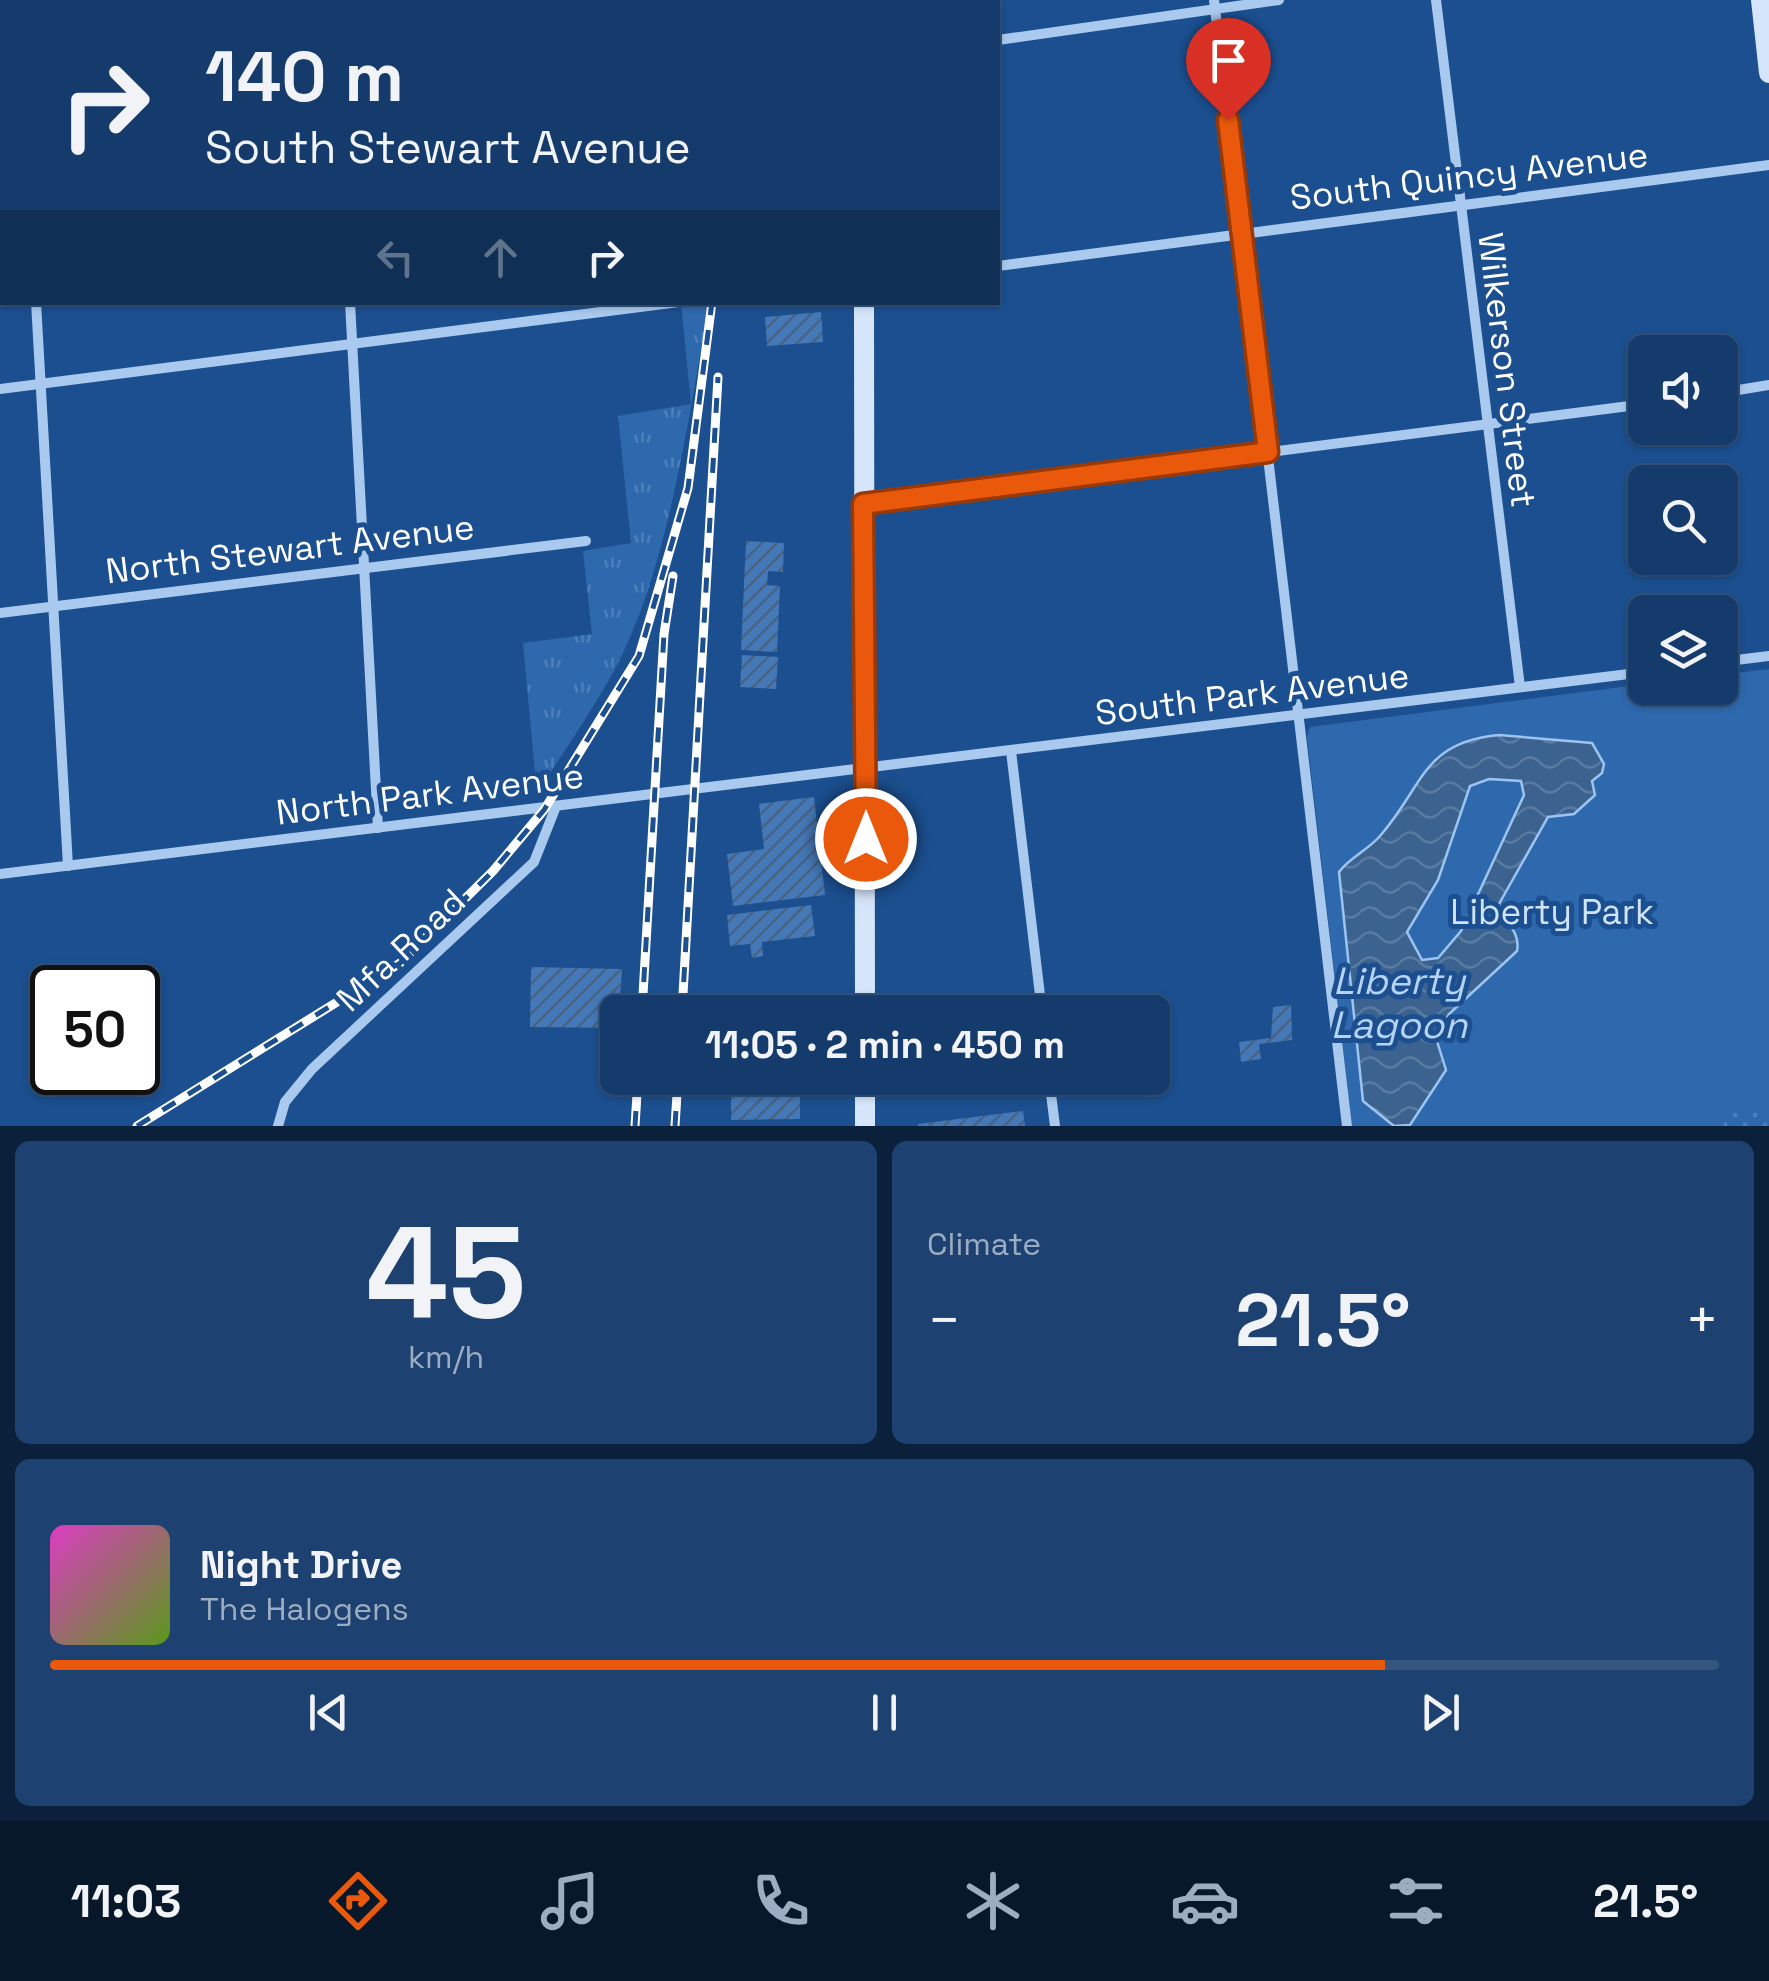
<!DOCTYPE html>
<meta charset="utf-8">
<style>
:root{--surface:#143b6b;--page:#1d4271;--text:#f1f3f6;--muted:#9dadc1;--line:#33557e;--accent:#ea580c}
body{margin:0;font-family:"Space Grotesk",sans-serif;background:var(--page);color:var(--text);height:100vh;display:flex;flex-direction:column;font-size:38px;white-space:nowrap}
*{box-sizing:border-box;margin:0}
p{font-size:32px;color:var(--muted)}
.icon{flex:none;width:55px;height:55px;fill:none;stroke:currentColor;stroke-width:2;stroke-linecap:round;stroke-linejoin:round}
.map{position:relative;height:1126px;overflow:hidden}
.sheet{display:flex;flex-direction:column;gap:15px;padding:15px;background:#0b203b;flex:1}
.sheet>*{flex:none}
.top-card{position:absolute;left:0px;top:0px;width:1000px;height:305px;box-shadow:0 2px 8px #0004,0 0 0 2px var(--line);background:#143b6b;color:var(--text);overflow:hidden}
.fabs{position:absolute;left:1628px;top:335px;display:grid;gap:20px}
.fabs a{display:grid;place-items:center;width:110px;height:110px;border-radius:15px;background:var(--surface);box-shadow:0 2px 8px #0004,0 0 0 2px var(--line);font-size:50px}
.speed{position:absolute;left:30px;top:965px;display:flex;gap:20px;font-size:50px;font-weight:700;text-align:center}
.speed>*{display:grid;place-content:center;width:130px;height:130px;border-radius:50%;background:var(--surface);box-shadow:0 2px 8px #0004,0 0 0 2px var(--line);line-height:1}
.speed .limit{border:5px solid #111;border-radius:15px;background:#fff;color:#111}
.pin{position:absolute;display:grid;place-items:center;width:85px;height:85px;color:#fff;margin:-102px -42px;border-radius:50% 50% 50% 0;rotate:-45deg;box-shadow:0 0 10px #0007}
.pin .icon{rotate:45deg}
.me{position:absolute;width:110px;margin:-55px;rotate:0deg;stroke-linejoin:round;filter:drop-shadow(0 0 8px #0008)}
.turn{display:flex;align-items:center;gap:35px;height:210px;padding:0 40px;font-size:45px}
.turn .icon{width:130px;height:130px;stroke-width:2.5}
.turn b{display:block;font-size:70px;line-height:85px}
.lanes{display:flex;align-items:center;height:95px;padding:0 40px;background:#0003;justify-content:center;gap:50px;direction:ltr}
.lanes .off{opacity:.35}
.big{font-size:75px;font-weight:700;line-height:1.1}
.sheet .tile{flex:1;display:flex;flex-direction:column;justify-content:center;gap:15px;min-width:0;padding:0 35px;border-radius:15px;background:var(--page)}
.sheet .dial{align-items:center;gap:0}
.dial b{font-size:130px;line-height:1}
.song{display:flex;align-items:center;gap:30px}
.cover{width:120px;height:120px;border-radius:15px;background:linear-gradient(135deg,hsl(310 70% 55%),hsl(90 70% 35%))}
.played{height:10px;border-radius:5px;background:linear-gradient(90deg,var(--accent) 80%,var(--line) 80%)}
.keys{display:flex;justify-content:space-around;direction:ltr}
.heat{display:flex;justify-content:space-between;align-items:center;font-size:55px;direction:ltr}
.sheet .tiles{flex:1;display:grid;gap:15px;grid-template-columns:1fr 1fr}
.tile:last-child{grid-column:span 2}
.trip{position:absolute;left:600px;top:995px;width:570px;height:100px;border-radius:15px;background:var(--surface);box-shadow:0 2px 8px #0004,0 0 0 2px var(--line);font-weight:700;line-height:100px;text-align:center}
.tab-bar{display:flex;height:160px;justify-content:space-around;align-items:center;background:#08182b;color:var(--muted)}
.tab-bar .icon{width:70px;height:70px}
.tab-bar .active{color:var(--accent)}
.tab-bar b{font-size:45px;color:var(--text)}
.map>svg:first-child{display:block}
</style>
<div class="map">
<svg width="1769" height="1126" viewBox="0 0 1769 1126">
<defs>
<pattern id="grass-tufts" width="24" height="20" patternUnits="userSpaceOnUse" patternTransform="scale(2.5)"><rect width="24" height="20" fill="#2e69ad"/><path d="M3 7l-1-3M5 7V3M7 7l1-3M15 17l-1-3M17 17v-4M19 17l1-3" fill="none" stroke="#4d80b9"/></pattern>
<pattern id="garden-dots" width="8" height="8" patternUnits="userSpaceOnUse" patternTransform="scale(2.5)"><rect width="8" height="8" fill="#2e69ad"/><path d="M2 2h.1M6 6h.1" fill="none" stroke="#4d80b9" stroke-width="1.8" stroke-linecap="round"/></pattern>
<pattern id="water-waves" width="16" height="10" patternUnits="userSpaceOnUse" patternTransform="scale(2.5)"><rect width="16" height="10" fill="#3c6290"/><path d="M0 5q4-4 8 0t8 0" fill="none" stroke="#597aa1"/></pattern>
<pattern id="building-hatch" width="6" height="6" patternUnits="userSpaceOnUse" patternTransform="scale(2.5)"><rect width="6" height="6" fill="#4478b7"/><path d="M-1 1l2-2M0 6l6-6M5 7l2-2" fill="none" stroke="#486282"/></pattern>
</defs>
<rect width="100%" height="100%" fill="#1b4f8f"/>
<path fill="url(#grass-tufts)" d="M681 303H708V309C688 421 668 570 614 671 591 713 562 753 537 794L523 643 592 634 583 551 631 543 618 416 691 404Z"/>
<path fill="#2e69ad" d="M1769 669V1126H1352L1307 737 1310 727 1645 684 1720 688V675Z"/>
<path fill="url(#garden-dots)" d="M1769 1108V1126H1724L1723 1113Z"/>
<path fill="url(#water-waves)" stroke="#9cc4f0" stroke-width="2.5" fill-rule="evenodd" d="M1499 735 1592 743 1604 764 1602 773 1592 781 1595 795 1574 814 1548 817 1499 904C1502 923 1521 929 1517 951L1449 1014 1436 1038 1446 1070 1410 1125 1394 1126 1363 1101 1339 872C1349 858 1368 850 1380 836 1424 786 1422 742 1499 735ZM1489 779 1521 781 1524 795 1461 931 1438 958 1422 960 1407 932 1438 880 1470 786Z"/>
<g fill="url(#building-hatch)">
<path d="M821 312 823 342 767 346 765 317Z"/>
<path d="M746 541 784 543 783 572 768 571 767 585 780 586 777 652 741 650Z"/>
<path d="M742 655 778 657 776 689 740 687Z"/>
<path d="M814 797 825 895 733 906 727 854 764 849 759 804Z"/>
<path d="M811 905 815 936 762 942 763 956 752 958 750 944 730 946 727 915Z"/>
<path d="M531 967 622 969 618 1028 530 1027Z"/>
<path d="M1291 1005 1292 1040 1259 1044 1261 1059 1241 1062 1239 1042 1271 1038 1273 1007Z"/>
<path d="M797 1006V1012H738V1007Z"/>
<path d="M731 1086H800V1119L731 1120Z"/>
<path d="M1023 1111 1025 1126H918V1124Z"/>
</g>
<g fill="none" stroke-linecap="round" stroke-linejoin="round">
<g stroke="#a9c9ee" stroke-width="10">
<path d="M17 0V2"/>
<path d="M331 0V2"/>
<path d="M1214 0 1347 1126"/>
<path d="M1436 0 1520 687"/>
<path d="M998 40 1279 0"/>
<path d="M0 162 2 161"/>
<path d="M998 266 1769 165"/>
<path d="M36 302 68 866"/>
<path d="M350 302 378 828"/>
<path d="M0 389 679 302"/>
<path d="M1720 393 1769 385"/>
<path d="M863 504 1645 404"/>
<path d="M0 613 586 541"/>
<path d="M1720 662 1769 656"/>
<path d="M1011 751 1042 1012"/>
<path d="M0 874 1645 672"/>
<path d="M1049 1078 1055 1126"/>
<path d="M278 1126 285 1102 312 1069 534 862 555 809"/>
</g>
<g stroke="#d6e6fa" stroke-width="20">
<path d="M1761 0 1769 73"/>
<path d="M877 2V0"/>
<path d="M864 302 865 1012"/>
<path d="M865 1126V1078"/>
</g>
<g stroke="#fff" stroke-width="9">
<g id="rail">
<path d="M741 2V0"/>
<path d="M642 1012 664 634 673 576"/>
<path d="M682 1012 718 377"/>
<path d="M137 1126 400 963 493 871 544 810 639 656 688 488 712 302"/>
<path d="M635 1126 638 1078"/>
<path d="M675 1126 678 1078"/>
</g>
</g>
<use href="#rail" stroke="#1b4f8f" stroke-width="5" stroke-dasharray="15" stroke-linecap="butt"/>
</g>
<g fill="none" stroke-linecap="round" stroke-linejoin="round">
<g stroke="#983908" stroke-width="25">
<path id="route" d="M866 839 863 504 1268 452 1228 120"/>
</g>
<use href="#route" stroke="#ea580c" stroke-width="18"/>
</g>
<g text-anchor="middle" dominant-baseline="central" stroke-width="10" stroke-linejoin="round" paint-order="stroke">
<g font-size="35" fill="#fff" stroke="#1b4f8f">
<text transform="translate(1469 176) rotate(-7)">South Quincy Avenue</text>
<text transform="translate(1507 370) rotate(83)">Wilkerson Street</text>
<text transform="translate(290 549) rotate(-7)">North Stewart Avenue</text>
<text transform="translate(1252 694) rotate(-7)">South Park Avenue</text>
<text transform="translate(430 794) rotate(-7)">North Park Avenue</text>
<text transform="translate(401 950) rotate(-43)">Mfa Road</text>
</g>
<g font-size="35" fill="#cfe3fa" stroke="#1b4f8f">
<text x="1552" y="912">Liberty Park</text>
</g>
<g font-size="38" font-style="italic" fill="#b5d3f5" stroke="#1b4f8f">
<text x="1399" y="981">Liberty<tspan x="1399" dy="44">Lagoon</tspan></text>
</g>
</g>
</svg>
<div class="fabs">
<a><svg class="icon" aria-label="sound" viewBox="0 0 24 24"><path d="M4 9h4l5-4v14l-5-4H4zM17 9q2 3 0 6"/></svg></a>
<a><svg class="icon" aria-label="search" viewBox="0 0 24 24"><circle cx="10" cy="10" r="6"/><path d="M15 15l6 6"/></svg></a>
<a><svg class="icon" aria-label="layers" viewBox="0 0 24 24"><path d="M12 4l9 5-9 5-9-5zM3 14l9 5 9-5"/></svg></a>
</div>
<div class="speed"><div class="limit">50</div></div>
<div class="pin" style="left:1228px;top:120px;background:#d93025"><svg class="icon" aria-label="arrive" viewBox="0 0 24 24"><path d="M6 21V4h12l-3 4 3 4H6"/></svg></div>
<svg class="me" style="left:866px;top:839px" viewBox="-20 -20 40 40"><circle r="17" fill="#ea580c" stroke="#fff" stroke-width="3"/><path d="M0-11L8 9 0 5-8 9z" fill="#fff"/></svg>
<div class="trip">11:05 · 2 min · 450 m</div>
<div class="top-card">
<div class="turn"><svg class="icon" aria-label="right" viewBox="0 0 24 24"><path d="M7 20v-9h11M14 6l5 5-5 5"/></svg><div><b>140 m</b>South Stewart Avenue</div></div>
<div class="lanes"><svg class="icon off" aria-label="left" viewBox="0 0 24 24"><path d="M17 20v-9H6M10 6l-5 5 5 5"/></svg><svg class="icon off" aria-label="ahead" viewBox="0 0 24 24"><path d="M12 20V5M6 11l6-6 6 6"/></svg><svg class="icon" aria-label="right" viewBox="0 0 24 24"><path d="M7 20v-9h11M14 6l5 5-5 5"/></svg></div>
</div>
</div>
<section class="sheet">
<div class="tiles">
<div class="tile dial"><b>45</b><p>km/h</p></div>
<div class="tile"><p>Climate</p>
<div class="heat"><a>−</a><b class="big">21.5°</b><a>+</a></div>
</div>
<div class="tile">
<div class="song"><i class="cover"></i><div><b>Night Drive</b><p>The Halogens</p></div></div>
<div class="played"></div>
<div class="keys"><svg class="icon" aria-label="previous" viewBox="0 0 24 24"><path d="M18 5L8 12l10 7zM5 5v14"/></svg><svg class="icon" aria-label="pause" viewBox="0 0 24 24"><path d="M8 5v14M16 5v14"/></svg><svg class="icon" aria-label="next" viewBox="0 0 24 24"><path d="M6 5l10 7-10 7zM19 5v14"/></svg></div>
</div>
</div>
</section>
<nav class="tab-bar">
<b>11:03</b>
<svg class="icon active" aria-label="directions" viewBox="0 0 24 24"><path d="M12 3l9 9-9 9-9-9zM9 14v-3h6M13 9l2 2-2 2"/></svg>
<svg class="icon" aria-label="music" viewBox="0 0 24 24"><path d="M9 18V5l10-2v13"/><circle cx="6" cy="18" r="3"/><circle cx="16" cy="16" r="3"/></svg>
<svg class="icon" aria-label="phone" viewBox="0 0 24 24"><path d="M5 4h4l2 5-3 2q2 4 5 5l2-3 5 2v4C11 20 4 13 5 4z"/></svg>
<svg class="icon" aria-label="climate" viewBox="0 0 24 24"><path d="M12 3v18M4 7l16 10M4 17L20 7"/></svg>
<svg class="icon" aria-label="car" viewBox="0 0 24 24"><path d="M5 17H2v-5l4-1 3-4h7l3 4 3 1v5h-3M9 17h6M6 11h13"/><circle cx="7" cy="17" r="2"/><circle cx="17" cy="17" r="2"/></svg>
<svg class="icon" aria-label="filters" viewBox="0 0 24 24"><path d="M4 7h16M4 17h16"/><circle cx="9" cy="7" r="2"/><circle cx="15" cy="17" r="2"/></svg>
<b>21.5°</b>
</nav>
